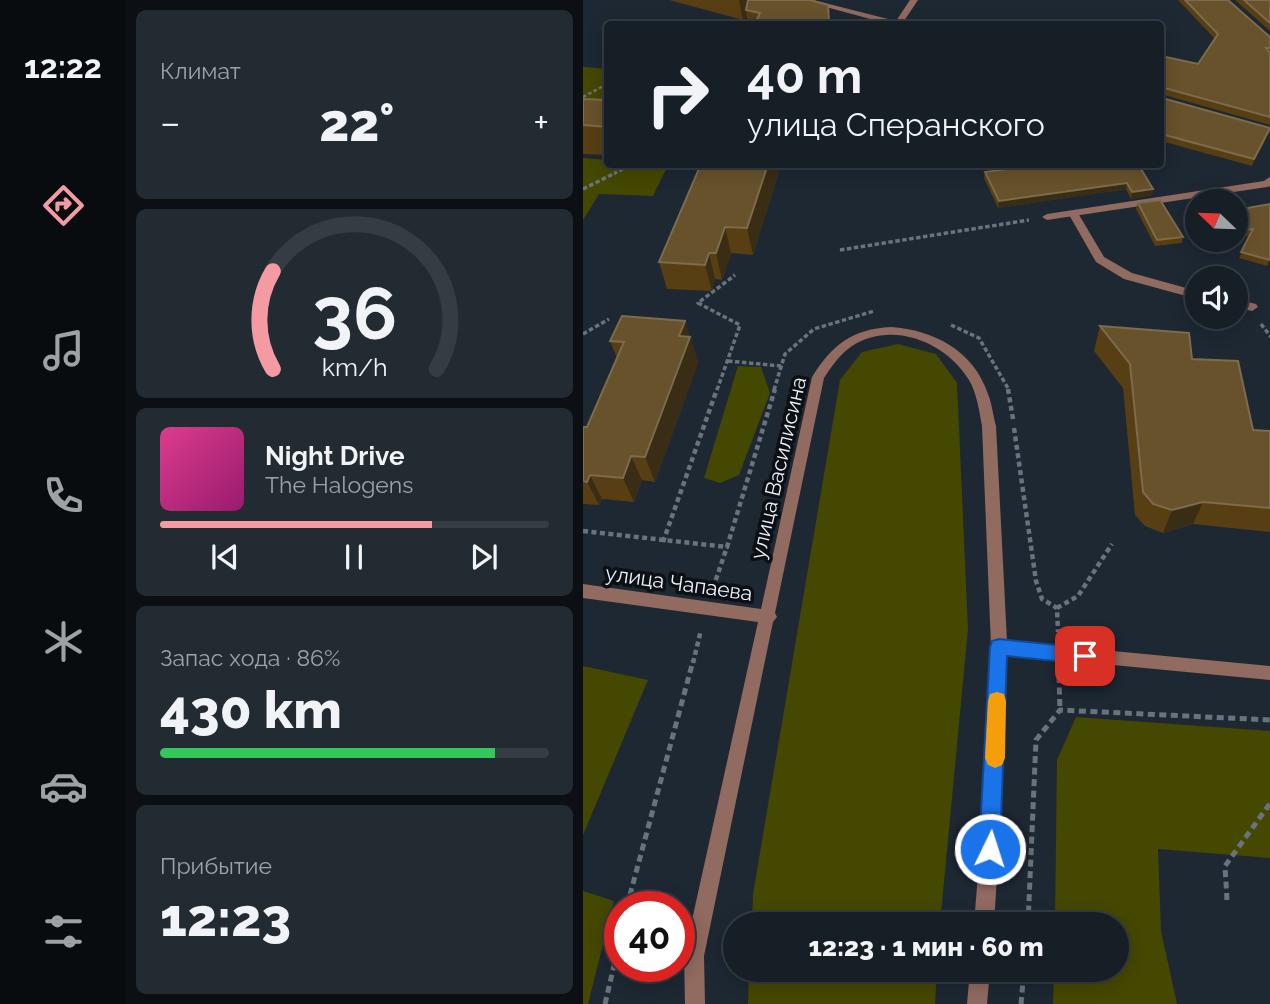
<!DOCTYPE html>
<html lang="ru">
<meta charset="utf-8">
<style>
:root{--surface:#161e26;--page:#232b32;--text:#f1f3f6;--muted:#9ea2a7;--line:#353c43;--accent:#f49aa2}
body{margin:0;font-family:Raleway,sans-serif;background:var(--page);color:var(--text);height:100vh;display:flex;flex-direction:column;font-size:26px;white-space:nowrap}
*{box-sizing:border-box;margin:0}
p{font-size:23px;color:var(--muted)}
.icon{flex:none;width:38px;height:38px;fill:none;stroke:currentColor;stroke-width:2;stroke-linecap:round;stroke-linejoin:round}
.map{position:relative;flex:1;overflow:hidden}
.sheet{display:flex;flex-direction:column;gap:10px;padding:10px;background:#0c1015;width:457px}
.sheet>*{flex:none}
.top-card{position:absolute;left:21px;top:21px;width:560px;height:147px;border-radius:7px;box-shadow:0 4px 18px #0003,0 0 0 2px var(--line);background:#161e26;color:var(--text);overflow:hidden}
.needle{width:46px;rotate:293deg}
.fabs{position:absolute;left:602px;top:189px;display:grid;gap:14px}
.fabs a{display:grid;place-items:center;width:63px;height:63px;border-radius:50%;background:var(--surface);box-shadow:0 4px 18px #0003,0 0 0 2px var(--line);font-size:35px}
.speed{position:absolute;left:21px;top:891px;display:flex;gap:14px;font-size:35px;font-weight:700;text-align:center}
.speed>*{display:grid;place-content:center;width:91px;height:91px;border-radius:50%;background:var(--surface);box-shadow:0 4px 18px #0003,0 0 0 2px var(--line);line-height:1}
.speed .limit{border:10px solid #d22;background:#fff;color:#111}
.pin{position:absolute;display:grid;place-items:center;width:60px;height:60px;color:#fff;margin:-30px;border-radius:14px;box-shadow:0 4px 10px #0006}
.me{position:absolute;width:77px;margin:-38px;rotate:4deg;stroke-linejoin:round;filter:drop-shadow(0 0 5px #0008)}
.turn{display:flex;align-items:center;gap:24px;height:147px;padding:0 28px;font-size:32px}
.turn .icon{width:91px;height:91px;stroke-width:2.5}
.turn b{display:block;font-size:49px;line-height:60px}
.big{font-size:52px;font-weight:800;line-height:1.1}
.sheet .tile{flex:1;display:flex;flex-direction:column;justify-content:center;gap:10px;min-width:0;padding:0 24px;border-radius:10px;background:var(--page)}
.sheet .dial{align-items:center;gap:0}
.dial svg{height:182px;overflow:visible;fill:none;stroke:var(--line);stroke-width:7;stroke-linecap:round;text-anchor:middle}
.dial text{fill:var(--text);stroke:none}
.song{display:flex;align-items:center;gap:21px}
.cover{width:84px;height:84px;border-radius:10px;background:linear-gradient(135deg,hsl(330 70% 55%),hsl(320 70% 35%))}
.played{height:7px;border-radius:4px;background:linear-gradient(90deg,var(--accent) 70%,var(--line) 70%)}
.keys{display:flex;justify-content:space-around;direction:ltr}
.heat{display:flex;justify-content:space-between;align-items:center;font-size:38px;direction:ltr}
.charge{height:10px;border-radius:5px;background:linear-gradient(90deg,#34c759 86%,var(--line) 0)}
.trip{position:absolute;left:140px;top:912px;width:406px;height:70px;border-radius:35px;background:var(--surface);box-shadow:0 4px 18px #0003,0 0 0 2px var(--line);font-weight:800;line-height:70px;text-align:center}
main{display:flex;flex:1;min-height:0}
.tabs{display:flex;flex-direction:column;width:126px;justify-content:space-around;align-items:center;background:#090c0f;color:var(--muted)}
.tabs .icon{width:49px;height:49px}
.tabs .on{color:var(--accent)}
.tabs b{font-size:32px;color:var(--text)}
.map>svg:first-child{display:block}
</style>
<main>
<nav class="tabs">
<b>12:22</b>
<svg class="icon on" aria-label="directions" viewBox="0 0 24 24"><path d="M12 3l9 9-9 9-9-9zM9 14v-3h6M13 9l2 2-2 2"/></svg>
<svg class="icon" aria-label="music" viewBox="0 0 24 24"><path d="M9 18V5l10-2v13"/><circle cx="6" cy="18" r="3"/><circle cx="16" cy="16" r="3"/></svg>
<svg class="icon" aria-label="phone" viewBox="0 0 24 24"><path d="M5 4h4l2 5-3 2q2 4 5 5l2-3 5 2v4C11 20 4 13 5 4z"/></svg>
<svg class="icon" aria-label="climate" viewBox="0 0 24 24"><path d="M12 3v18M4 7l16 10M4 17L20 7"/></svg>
<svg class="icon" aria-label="car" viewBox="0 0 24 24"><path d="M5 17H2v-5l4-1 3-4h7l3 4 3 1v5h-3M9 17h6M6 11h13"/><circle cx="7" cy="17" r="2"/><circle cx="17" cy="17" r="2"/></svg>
<svg class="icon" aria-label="filters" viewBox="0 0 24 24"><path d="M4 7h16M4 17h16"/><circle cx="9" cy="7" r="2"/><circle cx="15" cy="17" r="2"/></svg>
</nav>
<section class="sheet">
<div class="tile"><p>Климат</p>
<div class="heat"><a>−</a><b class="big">22°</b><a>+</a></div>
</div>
<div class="tile dial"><svg viewBox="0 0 100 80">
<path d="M14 69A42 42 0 1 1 86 69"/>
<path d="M14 69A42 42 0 0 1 14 26" stroke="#f49aa2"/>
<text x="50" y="56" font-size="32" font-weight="700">36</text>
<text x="50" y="72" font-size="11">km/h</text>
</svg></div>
<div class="tile">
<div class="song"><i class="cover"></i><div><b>Night Drive</b><p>The Halogens</p></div></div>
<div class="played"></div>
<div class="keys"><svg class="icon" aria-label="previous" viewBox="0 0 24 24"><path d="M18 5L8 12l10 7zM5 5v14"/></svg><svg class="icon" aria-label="pause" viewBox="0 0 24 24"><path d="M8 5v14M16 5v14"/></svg><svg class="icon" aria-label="next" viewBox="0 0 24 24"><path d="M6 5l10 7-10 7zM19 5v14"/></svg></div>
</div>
<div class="tile"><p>Запас хода · 86%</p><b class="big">430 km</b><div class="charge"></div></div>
<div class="tile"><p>Прибытие</p><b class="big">12:23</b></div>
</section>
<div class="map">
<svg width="688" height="1004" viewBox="0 0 688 1004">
<rect width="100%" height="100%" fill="#1d2833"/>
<g fill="#454800">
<path d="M0 67 24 69V106L0 105Z"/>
<path d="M0 158 24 160V164L85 165 70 196 16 194 0 220Z"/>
<path d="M315 344 353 354 374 383 385 629 357 924H169L170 894 257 380 279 352Z"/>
<path d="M155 366 178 367 187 393 156 475 137 483 121 478Z"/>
<path d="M0 666 65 680 0 835Z"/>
<path d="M493 717 687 731V858L575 849 578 931 594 1004H470L471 970H534V924H472L474 760Z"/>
<path d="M0 891 31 901 5 1004H0Z"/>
<path d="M166 970H354L352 1004H165Z"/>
</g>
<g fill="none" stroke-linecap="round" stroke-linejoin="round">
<g stroke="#69737d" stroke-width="2.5" stroke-dasharray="3.5 2.5" stroke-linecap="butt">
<path d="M0 97 24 84"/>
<path d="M31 174 50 164"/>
</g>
<g stroke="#69737d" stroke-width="3.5" stroke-dasharray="4.5 2.5" stroke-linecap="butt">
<path d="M0 189 34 172"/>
<path d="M257 250 446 220"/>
<path d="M678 324 688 337"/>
<path d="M368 325 396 338 426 390"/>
<path d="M0 334 26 319"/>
<path d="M145 361 198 366"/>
<path d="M134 390 157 325 115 303 152 275"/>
<path d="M191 390 202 354 231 329 291 311"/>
</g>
<g stroke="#69737d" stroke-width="4.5" stroke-dasharray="5 3.5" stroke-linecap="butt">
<path d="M425 389 430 419"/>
<path d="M431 428 453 581 459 599 474 608 475 632"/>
<path d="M0 531 144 547 192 389"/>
<path d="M80 542 134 389"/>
<path d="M130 588 144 547"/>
<path d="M474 608 495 596 529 544"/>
<path d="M110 663 118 630"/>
</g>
<g stroke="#69737d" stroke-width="5" stroke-dasharray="7 4.5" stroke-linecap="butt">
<path d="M476 676 477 710"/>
<path d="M644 900 642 866 688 802"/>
<path d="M44 906 110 661"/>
<path d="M445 924 453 740 477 710 688 720"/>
<path d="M22 1004 37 940"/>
<path d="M438 1004 441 970"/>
</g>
<g fill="#916a60" fill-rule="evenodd">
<path d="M490 210 495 213 521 257 549 273 614 291V299L541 279 513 262 485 213Z"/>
<path d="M653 299 673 304 675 307 669 311 653 307Z"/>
</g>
<g fill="#916a60" fill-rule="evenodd">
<path d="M217 0H230L313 21 327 0H335L319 24H306Z"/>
<path d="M688 176V186L684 187 464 220 459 217 464 214 681 181Z"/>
</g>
<g fill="#916a60" fill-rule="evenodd">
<path d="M308 327C351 330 391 351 405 394 409 404 410 415 413 426L424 641 688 666V680L424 655 419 798 411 924H391L401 798 408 647 399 426C396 410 394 394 386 380 363 342 309 320 269 346 257 354 249 366 241 378L192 613 194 617 190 622 121 956 122 1004H102L101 956 175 622 0 598V584L178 609 229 377C249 345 269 329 308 327Z"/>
<path d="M387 970H407L404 1004H384Z"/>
</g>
</g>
<g fill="#583e13">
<path d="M86 0H227L245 5 247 24H165L164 17 160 20Z"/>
<path d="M595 0H645L687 37V125L578 94 579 98 687 128 669 166 578 141V56L615 64 632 39Z"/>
<path d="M652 0H687V31Z"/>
<path d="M0 99 24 100V155L0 154Z"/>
<path d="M118 164H195L196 171 170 255 148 253 139 280 132 279 129 291 84 289 76 262Z"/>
<path d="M461 164 570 189 569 195 548 199 543 189 415 208 401 178 402 172Z"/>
<path d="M555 203 600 237 599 243 572 246 553 209Z"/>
<path d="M687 204V259L684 266 656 258 667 236 653 237V210Z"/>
<path d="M102 321 115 363 72 482 59 480 51 502 19 499 16 505 0 504V427H4L34 358 27 341Z"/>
<path d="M517 326 609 359 670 430 687 431V532L610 524 580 533 562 526 552 515 540 388 511 351Z"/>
</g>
<g fill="#3a2d16">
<path d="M156 0H169L163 10 164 17 160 20Z"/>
<path d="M687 128 685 135 669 166 671 159Z"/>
<path d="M185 164H195L196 171 170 255 164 228Z"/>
<path d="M544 183 543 189 415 208 416 201Z"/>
<path d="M570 189 569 195 548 199 549 192Z"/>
<path d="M142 227 148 253 139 280 133 253Z"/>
<path d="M126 253 132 279 129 291 122 265Z"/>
<path d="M102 321 115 363 72 482 62 457 96 336Z"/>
<path d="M48 456 59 480 51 502 40 478Z"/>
<path d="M7 475 19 499 16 505 4 482Z"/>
<path d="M620 502 610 524 580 533 589 510Z"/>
</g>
<g fill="#68522c" stroke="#7c6b4c" stroke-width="2">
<path d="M165 0H227L245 5 246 22 244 24H172L177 13 163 10Z"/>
<path d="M602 0H645L687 37V48H683L687 53V117L578 87 579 98 687 128 671 159 578 134V56L615 64 635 34Z"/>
<path d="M661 0H687V23Z"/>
<path d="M0 99 24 100V127L0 125Z"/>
<path d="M118 164H185L164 228 142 227 133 253H126L122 265 76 262Z"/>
<path d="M461 164H555L570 189 549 192 544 183 416 201 402 172Z"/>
<path d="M577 200 600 237 574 240 555 203Z"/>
<path d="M687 204V260L658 252 670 229 653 231V210Z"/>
<path d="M39 316 102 321 96 336 107 337 62 457 48 456 40 478 7 475 4 482 0 481V427H4L41 342 27 341Z"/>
<path d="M517 326 606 333 609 359 655 361 670 430 687 431V508L620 502 589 510 570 504 560 492 547 364Z"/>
</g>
<path fill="#1a73e8" stroke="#114b97" stroke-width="2" d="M416 639 502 648 508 650 511 656 508 662 502 664 424 656 417 849 414 856 407 859 399 856 396 849 407 647 409 641Z"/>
<path fill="#f59e0b" d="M414 692 421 694 423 701 422 758 419 765 412 768 405 765 402 758 405 701 407 694Z"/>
<g text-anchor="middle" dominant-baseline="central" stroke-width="7" stroke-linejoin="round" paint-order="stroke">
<g font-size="21" fill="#eaf1f9" stroke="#0c1015">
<text transform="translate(195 468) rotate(-77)">улица Василисина</text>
<text transform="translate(96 583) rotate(8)">улица Чапаева</text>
</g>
</g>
</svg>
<div class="fabs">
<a><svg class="needle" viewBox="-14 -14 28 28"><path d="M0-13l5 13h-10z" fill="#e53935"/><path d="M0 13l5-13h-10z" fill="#9ea2a7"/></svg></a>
<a><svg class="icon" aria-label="sound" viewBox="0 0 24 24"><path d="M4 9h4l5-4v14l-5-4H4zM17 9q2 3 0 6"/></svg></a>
</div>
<div class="speed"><div class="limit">40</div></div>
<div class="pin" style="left:502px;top:656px;background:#d93025"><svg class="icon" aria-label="arrive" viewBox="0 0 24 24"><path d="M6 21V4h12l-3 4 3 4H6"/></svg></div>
<svg class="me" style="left:407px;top:849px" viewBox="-20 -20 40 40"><circle r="17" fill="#1a73e8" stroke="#fff" stroke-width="3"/><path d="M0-11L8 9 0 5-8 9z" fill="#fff"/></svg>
<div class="trip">12:23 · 1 мин · 60 m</div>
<div class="top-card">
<div class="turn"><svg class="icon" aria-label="right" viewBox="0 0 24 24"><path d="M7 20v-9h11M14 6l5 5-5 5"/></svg><div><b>40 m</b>улица Сперанского</div></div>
</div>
</div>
</main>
